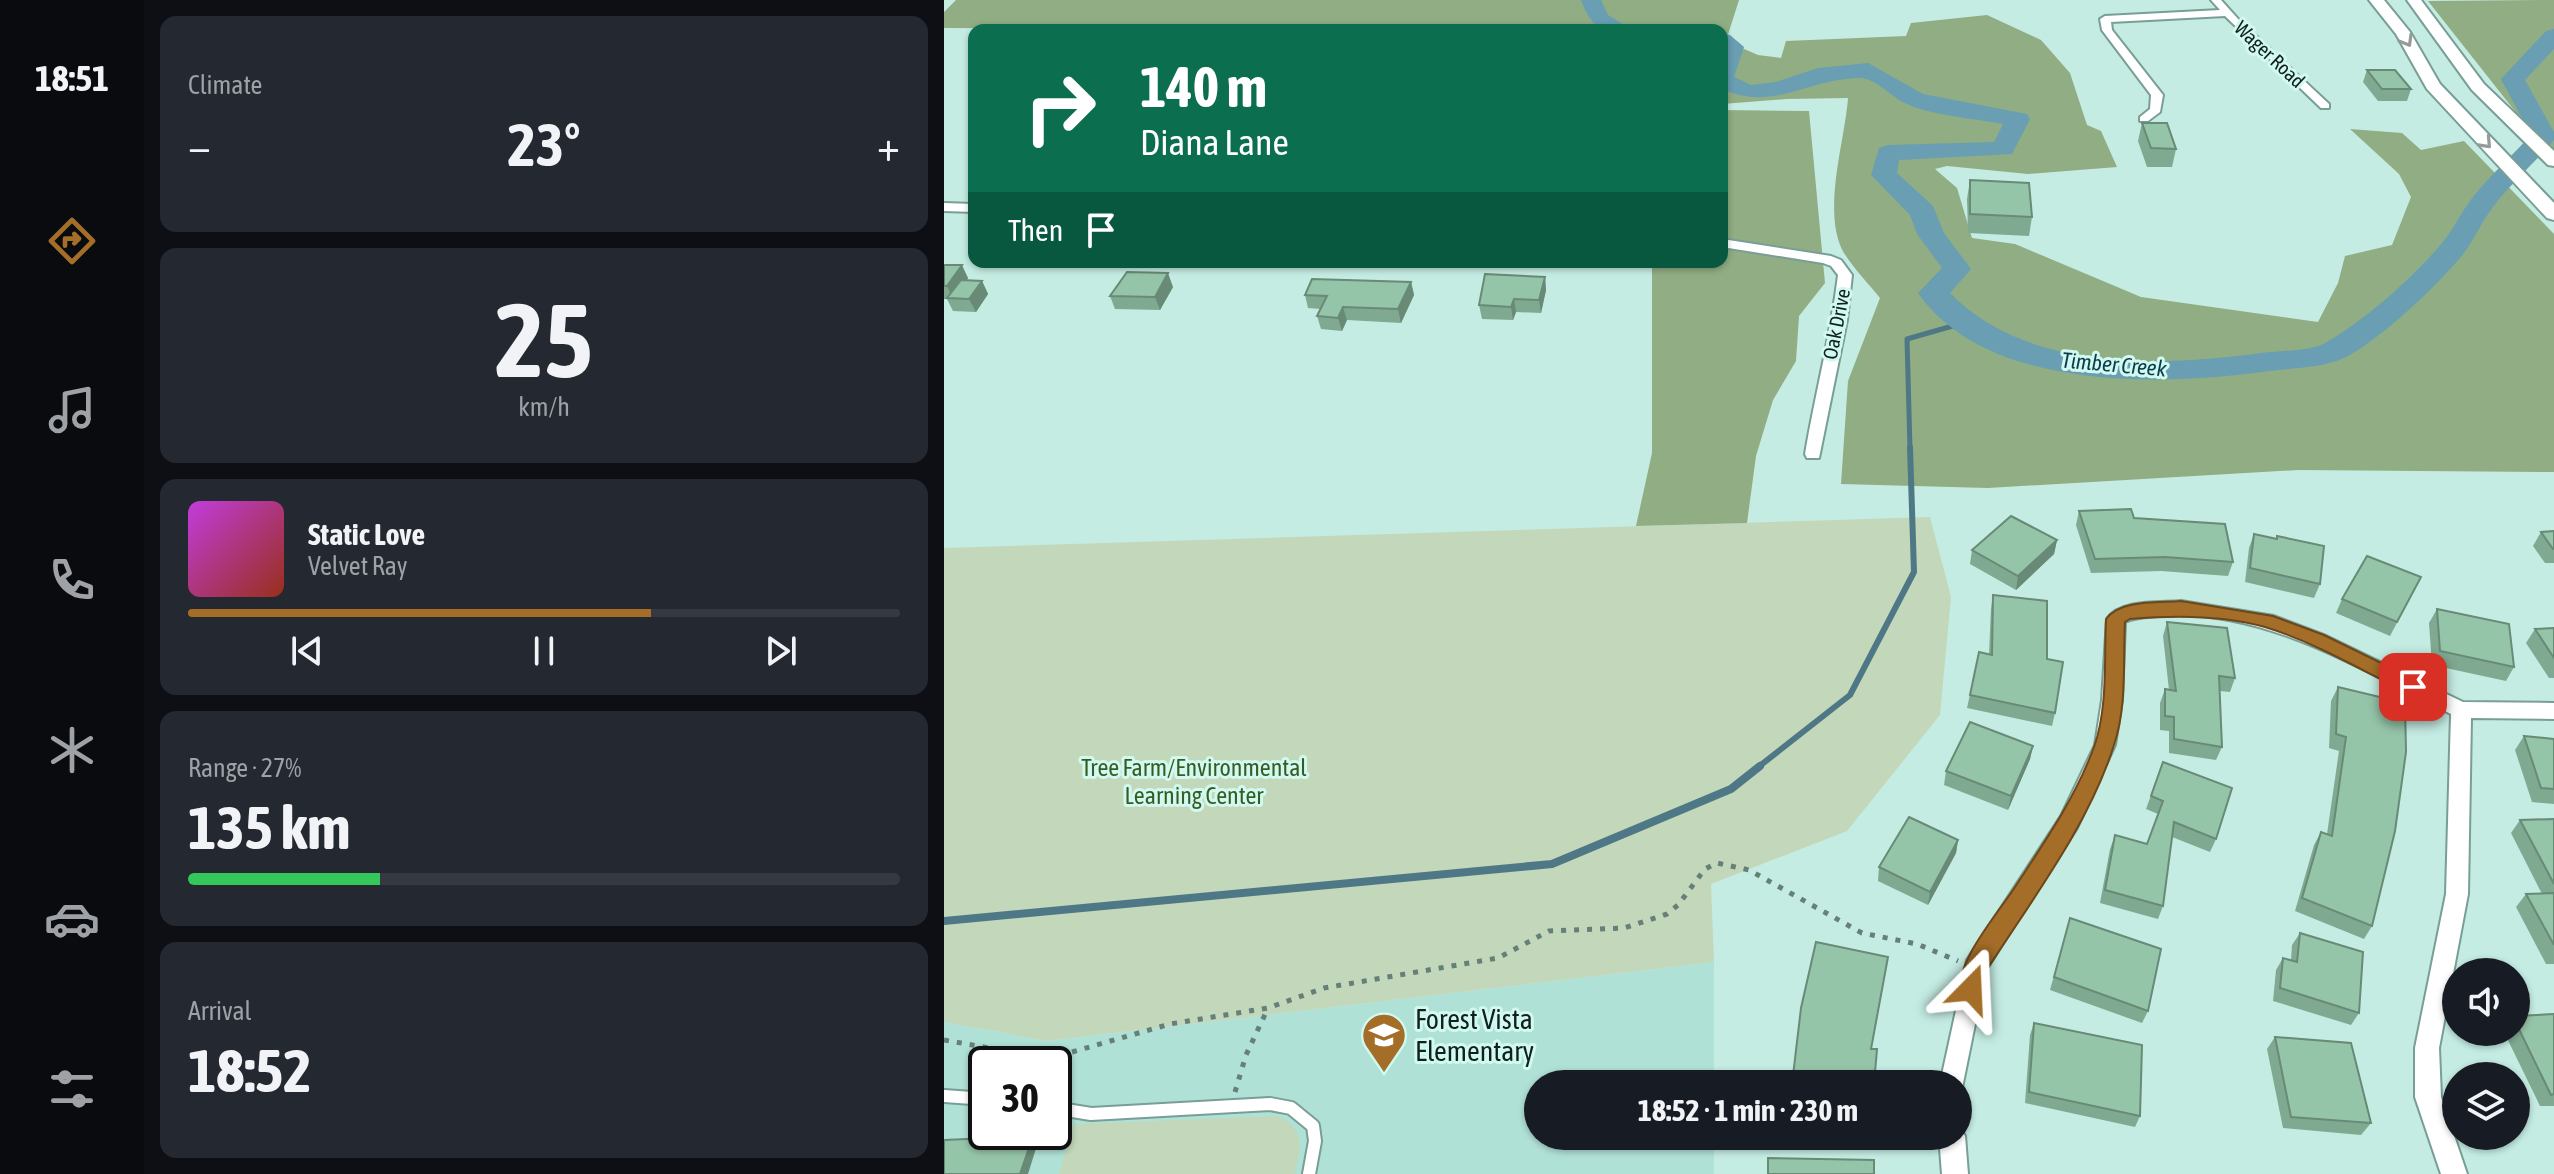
<!DOCTYPE html>
<meta charset="utf-8">
<style>
:root{--surface:#171b24;--page:#242831;--text:#f1f3f6;--muted:#9ea1a6;--line:#363941;--accent:#a46d28}
body{margin:0;font-family:"Asap Condensed",sans-serif;background:var(--page);color:var(--text);height:100vh;display:flex;flex-direction:column;font-size:30px;white-space:nowrap}
*{box-sizing:border-box;margin:0}
p{font-size:26px;color:var(--muted)}
.icon{flex:none;width:44px;height:44px;fill:none;stroke:currentColor;stroke-width:2;stroke-linecap:round;stroke-linejoin:round}
.map{position:relative;flex:1;overflow:hidden}
.drawer{display:flex;flex-direction:column;gap:16px;padding:16px;background:#0d0f14;width:800px}
.drawer>*{flex:none}
.hud{position:absolute;left:24px;top:24px;width:760px;height:244px;border-radius:16px;box-shadow:0 2px 6px #0004;background:#0b6e4f;color:#fff;overflow:hidden}
.controls{position:absolute;left:1498px;top:958px;display:grid;gap:16px}
.controls a{display:grid;place-items:center;width:88px;height:88px;border-radius:50%;background:var(--surface);box-shadow:0 2px 6px #0004;font-size:40px}
.speed{position:absolute;left:24px;top:1046px;display:flex;gap:16px;font-size:40px;font-weight:700;text-align:center}
.speed>*{display:grid;place-content:center;width:104px;height:104px;border-radius:50%;background:var(--surface);box-shadow:0 2px 6px #0004;line-height:1}
.speed .limit{border:4px solid #111;border-radius:12px;background:#fff;color:#111}
.pin{position:absolute;display:grid;place-items:center;width:68px;height:68px;color:#fff;margin:-34px;border-radius:16px;box-shadow:0 4px 12px #0006}
.me{position:absolute;width:88px;margin:-44px;rotate:21deg;stroke-linejoin:round;filter:drop-shadow(0 0 6px #0008)}
.turn{display:flex;align-items:center;gap:28px;height:168px;padding:0 40px;font-size:36px}
.turn .icon{width:104px;height:104px;stroke-width:2.5}
.turn b{display:block;font-size:56px;line-height:68px}
.then{display:flex;align-items:center;height:76px;padding:0 40px;background:#0003;gap:16px;font-size:30px}
.big{font-size:60px;font-weight:700;line-height:1.1}
.drawer .card{flex:1;display:flex;flex-direction:column;justify-content:center;gap:12px;min-width:0;padding:0 28px;border-radius:16px;background:var(--page)}
.drawer .dial{align-items:center;gap:0}
.dial b{font-size:104px;line-height:1}
.song{display:flex;align-items:center;gap:24px}
.cover{width:96px;height:96px;border-radius:12px;background:linear-gradient(135deg,hsl(290 70% 55%),hsl(10 70% 35%))}
.played{height:8px;border-radius:4px;background:linear-gradient(90deg,var(--accent) 65%,var(--line) 65%)}
.keys{display:flex;justify-content:space-around;direction:ltr}
.heat{display:flex;justify-content:space-between;align-items:center;font-size:44px;direction:ltr}
.charge{height:12px;border-radius:6px;background:linear-gradient(90deg,#34c759 27%,var(--line) 0)}
.trip{position:absolute;left:580px;top:1070px;width:448px;height:80px;border-radius:40px;background:var(--surface);box-shadow:0 2px 6px #0004;font-weight:700;line-height:80px;text-align:center}
main{display:flex;flex:1;min-height:0}
.tab-bar{display:flex;flex-direction:column;width:144px;justify-content:space-around;align-items:center;background:#090b0e;color:var(--muted)}
.tab-bar .icon{width:56px;height:56px}
.tab-bar .current{color:var(--accent)}
.tab-bar b{font-size:36px;color:var(--text)}
.map>svg:first-child{display:block}
</style>
<main>
<nav class="tab-bar">
<b>18:51</b>
<svg class="icon current" aria-label="directions" viewBox="0 0 24 24"><path d="M12 3l9 9-9 9-9-9zM9 14v-3h6M13 9l2 2-2 2"/></svg>
<svg class="icon" aria-label="music" viewBox="0 0 24 24"><path d="M9 18V5l10-2v13"/><circle cx="6" cy="18" r="3"/><circle cx="16" cy="16" r="3"/></svg>
<svg class="icon" aria-label="phone" viewBox="0 0 24 24"><path d="M5 4h4l2 5-3 2q2 4 5 5l2-3 5 2v4C11 20 4 13 5 4z"/></svg>
<svg class="icon" aria-label="climate" viewBox="0 0 24 24"><path d="M12 3v18M4 7l16 10M4 17L20 7"/></svg>
<svg class="icon" aria-label="car" viewBox="0 0 24 24"><path d="M5 17H2v-5l4-1 3-4h7l3 4 3 1v5h-3M9 17h6M6 11h13"/><circle cx="7" cy="17" r="2"/><circle cx="17" cy="17" r="2"/></svg>
<svg class="icon" aria-label="filters" viewBox="0 0 24 24"><path d="M4 7h16M4 17h16"/><circle cx="9" cy="7" r="2"/><circle cx="15" cy="17" r="2"/></svg>
</nav>
<section class="drawer">
<div class="card"><p>Climate</p>
<div class="heat"><a>−</a><b class="big">23°</b><a>+</a></div>
</div>
<div class="card dial"><b>25</b><p>km/h</p></div>
<div class="card">
<div class="song"><i class="cover"></i><div><b>Static Love</b><p>Velvet Ray</p></div></div>
<div class="played"></div>
<div class="keys"><svg class="icon" aria-label="previous" viewBox="0 0 24 24"><path d="M18 5L8 12l10 7zM5 5v14"/></svg><svg class="icon" aria-label="pause" viewBox="0 0 24 24"><path d="M8 5v14M16 5v14"/></svg><svg class="icon" aria-label="next" viewBox="0 0 24 24"><path d="M6 5l10 7-10 7zM19 5v14"/></svg></div>
</div>
<div class="card"><p>Range · 27%</p><b class="big">135 km</b><div class="charge"></div></div>
<div class="card"><p>Arrival</p><b class="big">18:52</b></div>
</section>
<div class="map">
<svg width="1610" height="1174" viewBox="0 0 1610 1174">
<rect width="100%" height="100%" fill="#c4ece3"/>
<path fill="#b0e1d7" fill-rule="evenodd" d="M770 962V1084H594V1136H770V1174H0V1022L102 1041ZM42 1064H110V1132H42Z"/>
<g fill="#c3d7ba">
<path d="M986 517 1007 597 996 715 903 831 767 884 770 962 102 1041 0 1022V548Z"/>
<path d="M334 1116C363 1130 356 1147 351 1174H115L130 1124Z"/>
</g>
<g fill="#91ad84">
<path d="M12 0H795L782 41 814 55 837 58 842 41 962 36 967 23 1043 15 1097 40 1126 73 1143 125 1157 131 1173 167 1084 174 1003 166 991 169 1013 188 1028 238 1071 244 1197 297 1374 322 1394 283 1401 256 1448 245 1467 197 1455 174 1406 129 1458 133 1477 150 1520 141 1610 234V472L1354 470 1044 488 897 484 904 381 936 298C925 284 910 269 900 253 877 213 901 141 904 98L842 99 778 104V30L0 28V12Z"/>
<path d="M1610 0V152L1574 115 1484 1Z"/>
<path d="M778 110 865 111 881 283 855 316 852 361 829 400 812 456 803 523 692 526 708 453V262H778Z"/>
</g>
<g fill="none" stroke-linecap="round" stroke-linejoin="round">
<path stroke="#4f7886" stroke-width="5" d="M966 449 963 339 1019 323"/>
<path stroke="#4f7886" stroke-width="6" d="M813 768 906 695 970 572 966 447"/>
<path stroke="#4f7886" stroke-width="8" d="M0 921 608 864 787 789 816 766"/>
<g fill="#699eb3" fill-rule="evenodd">
<path d="M637 0H657L664 15 688 30C656 30 649 31 637 0Z"/>
<path d="M1610 29V49L1581 80 1610 132V140C1591 163 1567 183 1549 207 1538 221 1531 238 1520 253 1496 283 1436 340 1402 357 1380 368 1349 368 1325 371 1219 386 1043 392 974 293L998 268 973 234 966 215 927 175 935 148 944 145 1050 142 1059 124C1033 119 985 115 963 104 948 98 931 77 915 78 863 79 829 112 778 89V33L786 35 800 47 790 77 807 85 832 82 874 68 924 63 979 94 1083 114 1086 119 1068 154 955 160 953 173 989 206 1000 233 1027 269 1006 293C1084 372 1214 367 1317 353 1337 350 1366 352 1383 342 1421 320 1470 277 1498 243 1510 229 1517 212 1529 197 1546 175 1568 156 1587 135L1557 79 1602 31Z"/>
</g>
<g stroke="#789e96" stroke-width="16">
<g id="lane">
<path d="M0 1096 42 1099"/>
<path d="M110 1108 147 1114 326 1104 347 1108 369 1126 371 1141 365 1174"/>
</g>
</g>
<g stroke="#789e96" stroke-width="4">
<g id="street">
<path d="M1267 0H1277L1295 20 1385 104V108H1377L1281 16 1167 22 1168 30 1219 95 1216 112 1204 121H1196V117L1206 109 1207 95 1158 30 1156 19 1161 16 1276 10Z"/>
<path d="M0 203 30 204V212L0 211Z"/>
<path d="M778 239 887 256 897 260 908 275 903 320 875 458H863L861 454C871 394 887 335 894 275L887 266 879 263 778 247Z"/>
<path d="M1237 601 1330 616 1380 635 1519 702 1610 703V719L1527 718 1524 894 1495 1048 1497 1097 1523 1174H1497L1471 1097V1048L1502 894 1507 714C1419 671 1319 607 1217 616 1206 617 1191 617 1181 622L1178 700 1171 745 1133 828 1042 970 1017 1093 1014 1094V1084H996L1023 960 1117 816 1151 745 1158 700 1163 619C1176 599 1215 603 1237 601Z"/>
<path d="M1014 1126 1021 1136 1024 1174H998L995 1136H1014Z"/>
</g>
</g>
<g stroke="#789e96" stroke-width="4">
<g id="secondary">
<path d="M1425 0H1440L1466 32 1496 84 1610 203V220L1603 218 1483 89 1452 34Z"/>
<path d="M1463 0H1477L1540 84 1610 151V166L1604 165 1528 90Z"/>
</g>
</g>
<g stroke="#657f79" stroke-width="5" stroke-dasharray="5 8" stroke-linecap="butt">
<path d="M0 1040 97 1057 121 1054 226 1024 324 1008 380 988 554 958 605 931 680 928 723 914 734 905 761 869 773 863 805 870 918 933 973 944 1014 961"/>
<path d="M291 1092 302 1055 324 1008"/>
</g>
<use href="#lane" stroke="#fff" stroke-width="12"/>
<use href="#street" fill="#fff" fill-rule="evenodd"/>
<use href="#secondary" fill="#fff" fill-rule="evenodd"/>
</g>
<g fill="#80a991">
<path d="M1423 70 1467 89 1463 101H1434L1419 82Z"/>
<path d="M1198 123 1232 149 1228 167H1203L1194 141Z"/>
<path d="M1026 180 1088 217 1085 236 1024 233 1023 199Z"/>
<path d="M0 265 24 278 23 280 38 281 44 294 32 312 9 311 3 299H0Z"/>
<path d="M601 277 602 290 597 313 572 312 569 320 538 319 535 305Z"/>
<path d="M467 282 470 295 457 323 403 320 398 331 377 329 373 316 377 309 364 308 361 295Z"/>
<path d="M229 287 216 310 171 309 166 296Z"/>
<path d="M1135 511 1190 518 1289 562 1284 576 1217 571 1147 573 1132 525Z"/>
<path d="M1610 531V563H1601L1589 546 1597 532Z"/>
<path d="M1310 534 1376 584 1370 598 1301 582 1305 548Z"/>
<path d="M1113 540 1110 554 1072 590 1026 564 1028 550Z"/>
<path d="M1477 577 1446 636 1392 613 1398 599Z"/>
<path d="M1049 595 1103 659 1111 713 1108 726 1023 708 1035 652 1045 654 1047 609Z"/>
<path d="M1493 609 1570 667 1562 681 1488 665 1485 623Z"/>
<path d="M1223 622 1291 678 1286 692 1276 691 1278 747 1272 760 1225 753V731L1216 730V703L1221 689 1225 690 1219 636Z"/>
<path d="M1610 628V678H1605L1582 643 1591 629Z"/>
<path d="M1394 687 1461 703 1428 926 1420 939 1351 911 1370 845 1377 832 1383 834 1395 751 1385 748 1387 701Z"/>
<path d="M1580 736 1610 739V804L1588 802 1571 750Z"/>
<path d="M1089 746 1086 759 1064 810 1000 785 1002 771Z"/>
<path d="M1219 762 1272 839 1266 852 1228 837 1219 906 1214 919 1156 903 1166 849 1171 835 1203 844 1214 814 1202 809Z"/>
<path d="M1610 819V964H1602L1572 907 1582 894H1598L1567 833 1576 820Z"/>
<path d="M1014 840 1012 853 984 905 934 881 935 867Z"/>
<path d="M1126 918 1204 1011 1198 1023 1106 990Z"/>
<path d="M1356 933 1415 1013 1407 1025 1329 1001 1332 970 1339 958 1347 960 1348 945Z"/>
<path d="M1610 1014V1106H1596L1560 1032H1572V1016Z"/>
<path d="M1090 1023 1196 1116 1191 1127 1081 1103 1086 1035Z"/>
<path d="M1331 1037 1427 1123 1417 1135 1339 1128 1323 1049Z"/>
<path d="M863 1136H926L925 1144Z"/>
</g>
<g fill="#688a76">
<path d="M18 265 24 278 9 299 3 286Z"/>
<path d="M224 273 229 287 216 310 211 297Z"/>
<path d="M601 277 602 290 597 313 595 300Z"/>
<path d="M38 281 44 294 32 312 25 299Z"/>
<path d="M467 282 470 295 457 323 454 309Z"/>
<path d="M570 299 572 312 569 320 567 307Z"/>
<path d="M399 307 403 320 398 331 394 318Z"/>
<path d="M1113 540 1110 554 1072 590 1074 576Z"/>
<path d="M1089 746 1086 759 1064 810 1067 796Z"/>
<path d="M1014 840 1012 853 984 905 986 892Z"/>
<path d="M89 1136 94 1142 84 1174H76Z"/>
</g>
<g fill="#95c5a9" stroke="#688a76" stroke-width="2">
<path d="M1423 70H1451L1467 89H1438Z"/>
<path d="M1198 123H1223L1232 149 1207 148Z"/>
<path d="M1026 180 1085 183 1088 217 1026 214Z"/>
<path d="M0 265H18L3 286H0Z"/>
<path d="M183 272 224 273 211 297 166 296Z"/>
<path d="M541 274 601 277 595 300 570 299 567 307 535 305Z"/>
<path d="M368 279 467 282 454 309 399 307 394 318 373 316 383 296 361 295Z"/>
<path d="M17 280 38 281 25 299 3 298Z"/>
<path d="M1187 509 1190 518 1281 524 1289 562 1221 557 1151 559 1135 511Z"/>
<path d="M1067 516 1113 540 1074 576 1028 550Z"/>
<path d="M1610 531V549H1609L1597 532Z"/>
<path d="M1310 534 1333 539V536L1380 546 1376 584 1306 568Z"/>
<path d="M1423 556 1477 577 1453 622 1398 599Z"/>
<path d="M1049 595 1103 601V659L1119 662 1111 713 1026 695 1035 652 1048 655Z"/>
<path d="M1493 609 1565 624 1570 667 1496 651Z"/>
<path d="M1223 622 1283 628 1291 678 1275 676 1278 747 1230 739V717L1221 716V689L1232 691Z"/>
<path d="M1610 628V658L1591 629Z"/>
<path d="M1394 687 1461 703 1462 752 1451 831 1428 926 1358 898 1377 832 1388 836 1402 737 1392 734Z"/>
<path d="M1026 722 1089 746 1067 796 1002 771Z"/>
<path d="M1580 736 1610 739V789L1597 788Z"/>
<path d="M1219 762 1288 788 1272 839 1230 822 1219 906 1161 890 1171 835 1203 844 1219 801 1207 796Z"/>
<path d="M965 817 1014 840 986 892 935 867Z"/>
<path d="M1610 819V884L1576 820Z"/>
<path d="M1610 893V945L1582 894Z"/>
<path d="M1126 918 1217 949 1204 1011 1110 977Z"/>
<path d="M1356 933 1419 952 1415 1013 1336 988 1339 958 1353 962Z"/>
<path d="M872 942 944 957 927 1049H933L930 1084H848L857 1008Z"/>
<path d="M1610 1014V1094L1607 1095 1572 1023V1016Z"/>
<path d="M1090 1023 1198 1045 1196 1116 1085 1092Z"/>
<path d="M1331 1037 1407 1043 1427 1123 1347 1117Z"/>
<path d="M89 1136 76 1174H0V1140Z"/>
<path d="M824 1158 930 1160V1174H824Z"/>
</g>
<defs><path id="oneway-chevron" d="M-2-3.5L2.5 0L-2 3.5" fill="none" stroke-width="1.6" stroke-linecap="round" stroke-linejoin="round" transform="scale(2)"/></defs>
<g stroke="#949b99">
<use href="#oneway-chevron" transform="translate(1463 41) rotate(60)"/>
<use href="#oneway-chevron" transform="translate(1542 143) rotate(47)"/>
</g>
<path fill="#a46d28" stroke="#6b471a" stroke-width="2" d="M1237 601 1329 616 1380 635 1476 682 1479 687 1476 692H1462C1417 670 1370 642 1321 627 1278 615 1231 615 1186 619L1181 622C1179 662 1183 707 1170 745 1145 825 1087 901 1042 971L1035 996 1027 1000 1018 996C1006 969 1053 914 1069 890 1099 844 1131 799 1150 747 1164 708 1160 660 1162 619 1176 599 1214 603 1237 601Z"/>
<defs>
<g id="school-pin" transform="scale(2.3)"><path d="M0 17L-7.5 6A9.5 9.5 0 1 1 7.5 6Z" fill="#a46d28" stroke="#d1f9f0"/><path d="M0-5L7-2L0 1L-7-2ZM-4 1L0 2.5L4 1V4Q0 6-4 4Z" fill="#fff"/></g>
</defs>
<g fill-rule="evenodd">
<use href="#school-pin" x="440" y="1035"/>
</g>
<g text-anchor="middle" dominant-baseline="central" stroke-width="6" stroke-linejoin="round" paint-order="stroke">
<g font-size="20" fill="#11201d" stroke="#d1f9f0">
<text transform="translate(1326 54) rotate(43)">Wager Road</text>
<text transform="translate(892 324) rotate(-79)">Oak Drive</text>
</g>
<g font-size="22" font-style="italic" fill="#0c3d4d" stroke="#d1f9f0">
<text transform="translate(1170 364) rotate(5)">Timber Creek</text>
</g>
<g font-size="24" fill="#375c23" stroke="#d1f9f0">
<text x="250" y="767">Tree Farm/Environmental<tspan x="250" dy="28">Learning Center</tspan></text>
</g>
<g font-size="28" fill="#11201d" stroke="#d1f9f0" text-anchor="start">
<text x="471" y="1019">Forest Vista<tspan x="471" dy="32">Elementary</tspan></text>
</g>
</g>
</svg>
<div class="controls">
<a><svg class="icon" aria-label="sound" viewBox="0 0 24 24"><path d="M4 9h4l5-4v14l-5-4H4zM17 9q2 3 0 6"/></svg></a>
<a><svg class="icon" aria-label="layers" viewBox="0 0 24 24"><path d="M12 4l9 5-9 5-9-5zM3 14l9 5 9-5"/></svg></a>
</div>
<div class="speed"><div class="limit">30</div></div>
<div class="pin" style="left:1469px;top:687px;background:#d93025"><svg class="icon" aria-label="arrive" viewBox="0 0 24 24"><path d="M6 21V4h12l-3 4 3 4H6"/></svg></div>
<svg class="me" style="left:1027px;top:989px" viewBox="-20 -20 40 40"><path d="M0-17L14 15 0 8-14 15z" fill="#a46d28" stroke="#fff" stroke-width="4"/></svg>
<div class="trip">18:52 · 1 min · 230 m</div>
<div class="hud">
<div class="turn"><svg class="icon" aria-label="right" viewBox="0 0 24 24"><path d="M7 20v-9h11M14 6l5 5-5 5"/></svg><div><b>140 m</b>Diana Lane</div></div>
<div class="then">Then<svg class="icon" aria-label="arrive" viewBox="0 0 24 24"><path d="M6 21V4h12l-3 4 3 4H6"/></svg></div>
</div>
</div>
</main>
